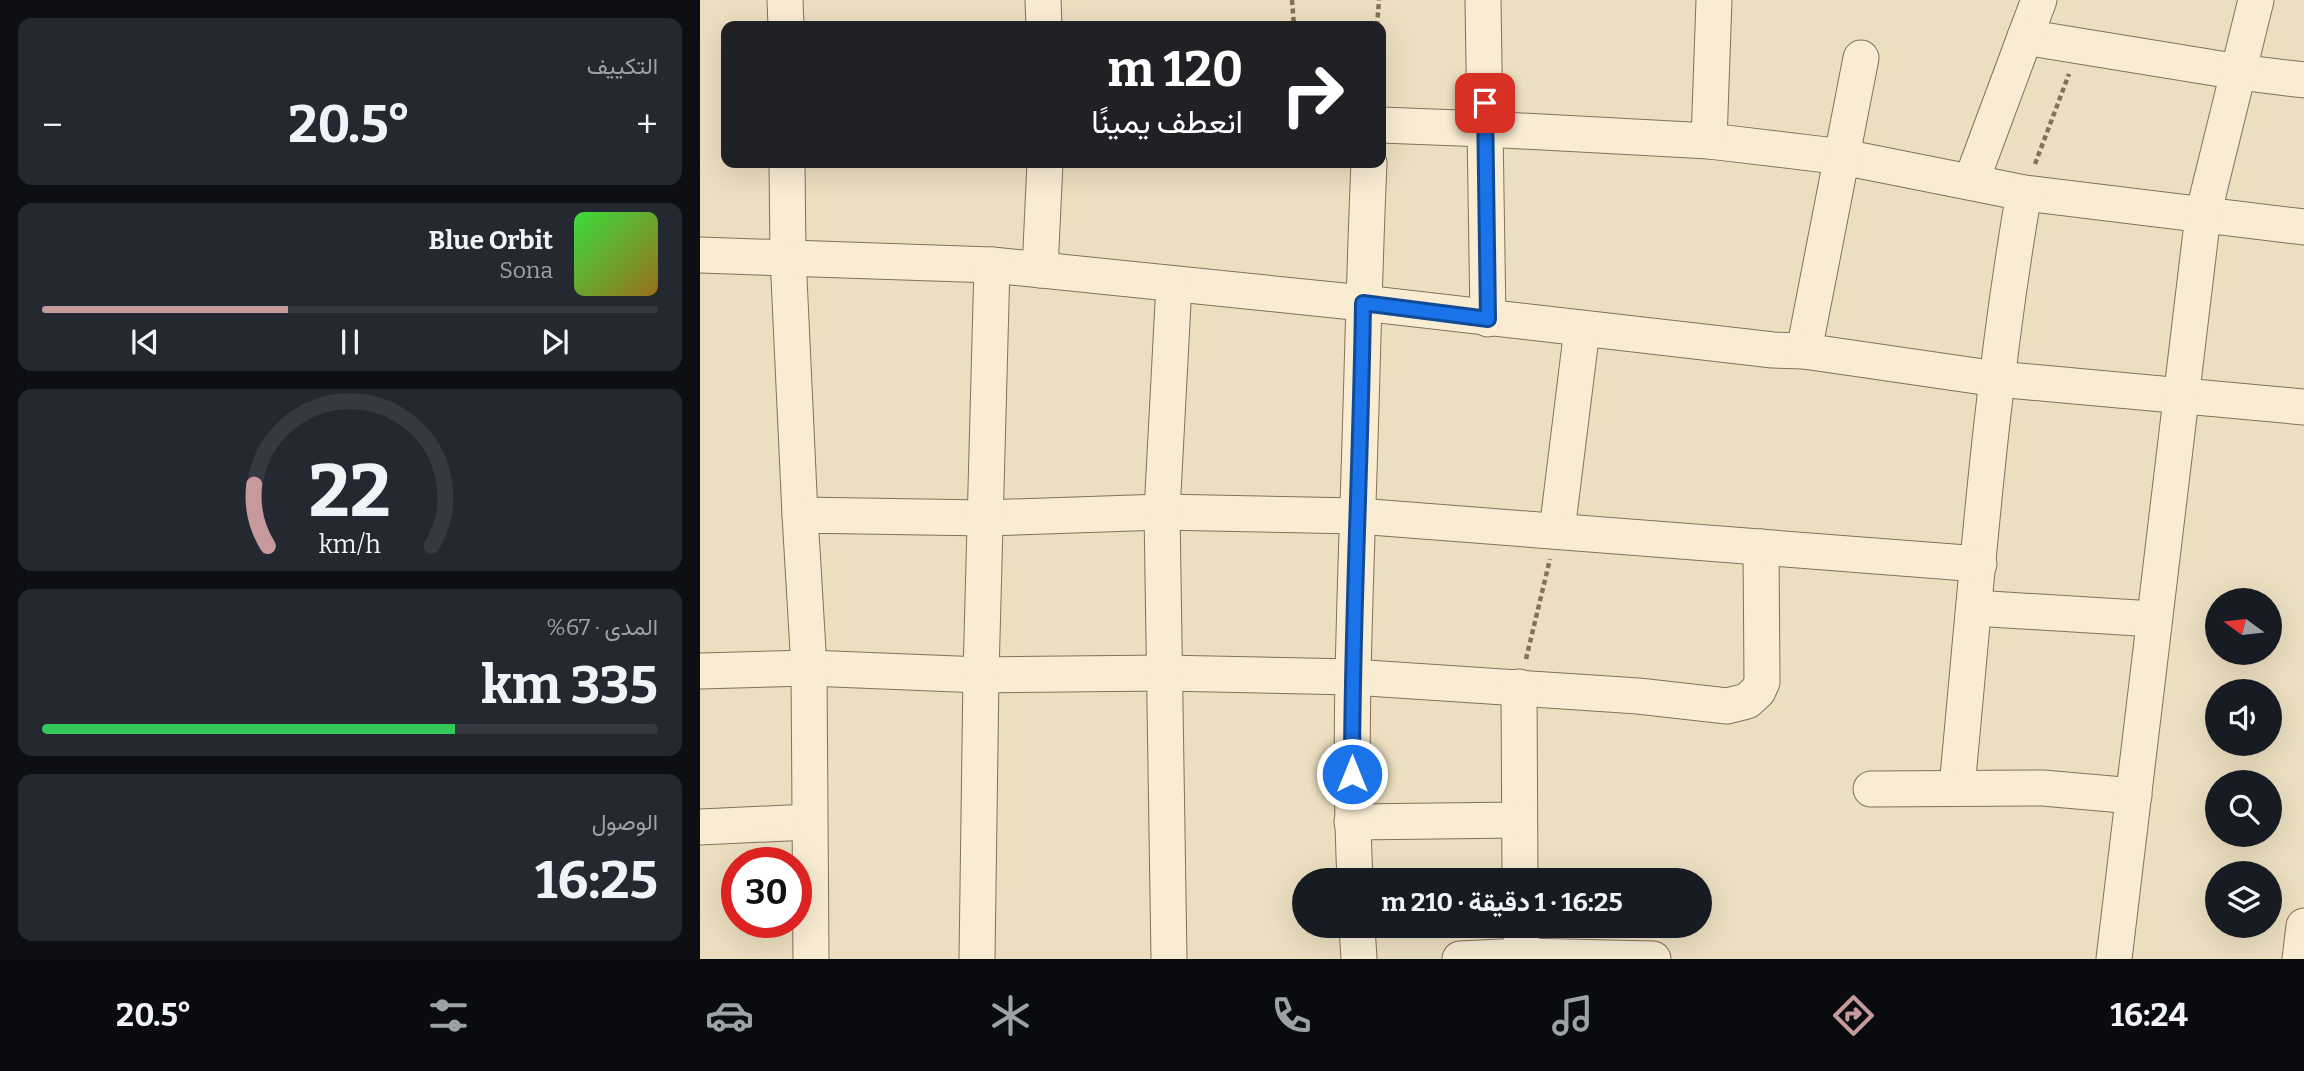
<!DOCTYPE html>
<html lang="ar">
<meta charset="utf-8">
<style>
:root{--surface:#171b24;--page:#242831;--text:#f1f3f6;--muted:#9ea1a6;--line:#363941;--accent:#c6999c}
body{margin:0;font-family:Bitter,Vazirmatn,serif;background:var(--page);color:var(--text);direction:rtl;height:100vh;display:flex;flex-direction:column;font-size:26px;white-space:nowrap}
*{box-sizing:border-box;margin:0}
p{font-size:23px;color:var(--muted)}
.icon{flex:none;width:38px;height:38px;fill:none;stroke:currentColor;stroke-width:2;stroke-linecap:round;stroke-linejoin:round}
.map{position:relative;flex:1;overflow:hidden;direction:ltr}
.side{display:flex;flex-direction:column;gap:18px;padding:18px;background:#0d0f14;width:700px}
.side>*{flex:none}
.top-card{position:absolute;left:21px;top:21px;width:665px;height:147px;border-radius:14px;box-shadow:0 7px 28px #0002;direction:rtl;background:#202124;color:#fff;overflow:hidden}
.needle{width:46px;rotate:285deg}
.tools{position:absolute;left:1505px;top:588px;display:grid;gap:14px}
.tools a{display:grid;place-items:center;width:77px;height:77px;border-radius:50%;background:var(--surface);box-shadow:0 7px 28px #0002;font-size:35px}
.speed{position:absolute;left:21px;top:847px;display:flex;gap:14px;font-size:35px;font-weight:700;text-align:center}
.speed>*{display:grid;place-content:center;width:91px;height:91px;border-radius:50%;background:var(--surface);box-shadow:0 7px 28px #0002;line-height:1}
.speed .limit{border:10px solid #d22;background:#fff;color:#111}
.pin{position:absolute;display:grid;place-items:center;width:60px;height:60px;color:#fff;margin:-30px;border-radius:14px;box-shadow:0 4px 10px #0006}
.me{position:absolute;width:77px;margin:-38px;rotate:0deg;stroke-linejoin:round;filter:drop-shadow(0 0 5px #0008)}
.turn{display:flex;align-items:center;gap:24px;height:147px;padding:0 28px;font-size:32px}
.turn .icon{width:91px;height:91px;stroke-width:2.5}
.turn b{display:block;font-size:49px;line-height:60px}
.big{font-size:52px;font-weight:700;line-height:1.1}
.side .widget{flex:1;display:flex;flex-direction:column;justify-content:center;gap:10px;min-width:0;padding:0 24px;border-radius:14px;background:var(--page)}
.side .dial{align-items:center;gap:0}
.dial svg{height:182px;overflow:visible;fill:none;stroke:var(--line);stroke-width:7;stroke-linecap:round;text-anchor:middle}
.dial text{fill:var(--text);stroke:none}
.song{display:flex;align-items:center;gap:21px}
.cover{width:84px;height:84px;border-radius:10px;background:linear-gradient(135deg,hsl(120 70% 55%),hsl(40 70% 35%))}
.played{height:7px;border-radius:4px;background:linear-gradient(90deg,var(--accent) 40%,var(--line) 40%)}
.keys{display:flex;justify-content:space-around;direction:ltr}
.heat{display:flex;justify-content:space-between;align-items:center;font-size:38px;direction:ltr}
.charge{height:10px;border-radius:5px;background:linear-gradient(90deg,#34c759 67%,var(--line) 0)}
.trip{position:absolute;left:592px;top:868px;width:420px;height:70px;border-radius:35px;background:var(--surface);box-shadow:0 7px 28px #0002;font-weight:700;line-height:70px;text-align:center;direction:rtl}
.menu{display:flex;height:112px;justify-content:space-around;align-items:center;background:#090b0e;color:var(--muted)}
.menu .icon{width:49px;height:49px}
.menu .active{color:var(--accent)}
.menu b{font-size:32px;color:var(--text)}
main{display:flex;flex:1;min-height:0}
.map>svg:first-child{display:block}
</style>
<main>
<div class="map">
<svg width="1604" height="959" viewBox="0 0 1604 959">
<rect width="100%" height="100%" fill="#ecdfc0"/>
<g fill="none" stroke-linecap="round" stroke-linejoin="round">
<g stroke="#857059" stroke-width="37">
<g id="minor">
<path d="M85 0 86 26"/>
<path d="M343 0 344 26"/>
<path d="M783 0 788 319"/>
<path d="M1339 0 1325 37 1539 72 1604 80"/>
<path d="M681 125 785 129 1009 141 1143 157 1324 193 1604 227"/>
<path d="M1009 141 1014 0"/>
<path d="M87 163 88 256 100 515"/>
<path d="M1271 182 1325 37"/>
<path d="M0 255 292 265 663 303 1073 350 1104 351 1161 58"/>
<path d="M340 270 345 163"/>
<path d="M1104 351 1297 379 1604 407"/>
<path d="M857 531 882 329"/>
<path d="M1274 608 1454 619"/>
<path d="M0 671 109 668 281 675 464 673 652 677 938 696 1027 706 1047 701 1058 691 1062 682 1061 547"/>
<path d="M819 687 820 880"/>
<path d="M1257 787C1276 589 1290 389 1324 193"/>
<path d="M1171 789 1343 788 1434 796"/>
<path d="M652 822 819 820"/>
<path d="M0 827 109 822"/>
<path d="M655 880C649 754 654 629 658 503 662 389 664 276 669 163"/>
<path d="M657 926 659 959"/>
<path d="M821 926 822 956"/>
<path d="M111 959 109 668 100 515 285 518 462 512 658 516 1279 564"/>
<path d="M277 959 281 675 292 265"/>
<path d="M469 959 462 512 474 284"/>
<path d="M760 959 822 956 953 959"/>
<path d="M1414 959 1503 215 1556 0"/>
<path d="M1600 959 1604 926"/>
</g>
</g>
<g stroke="#857059" stroke-width="4.5" stroke-dasharray="5 3.5" stroke-linecap="butt">
<path d="M592 0 594 26"/>
<path d="M677 26 679 0"/>
<path d="M1335 164 1369 74"/>
<path d="M826 659 850 559"/>
</g>
<use href="#minor" stroke="#f8ecd3" stroke-width="35"/>
</g>
<g fill="none" stroke-linecap="round" stroke-linejoin="round">
<g stroke="#114b97" stroke-width="18">
<path id="route" d="M652 774C652 617 661 460 663 303L788 319 785 103"/>
</g>
<use href="#route" stroke="#1a73e8" stroke-width="12"/>
</g>
</svg>
<div class="tools">
<a><svg class="needle" viewBox="-14 -14 28 28"><path d="M0-13l5 13h-10z" fill="#e53935"/><path d="M0 13l5-13h-10z" fill="#9ea1a6"/></svg></a>
<a><svg class="icon" aria-label="sound" viewBox="0 0 24 24"><path d="M4 9h4l5-4v14l-5-4H4zM17 9q2 3 0 6"/></svg></a>
<a><svg class="icon" aria-label="search" viewBox="0 0 24 24"><circle cx="10" cy="10" r="6"/><path d="M15 15l6 6"/></svg></a>
<a><svg class="icon" aria-label="layers" viewBox="0 0 24 24"><path d="M12 4l9 5-9 5-9-5zM3 14l9 5 9-5"/></svg></a>
</div>
<div class="speed"><div class="limit">30</div></div>
<div class="pin" style="left:785px;top:103px;background:#d93025"><svg class="icon" aria-label="arrive" viewBox="0 0 24 24"><path d="M6 21V4h12l-3 4 3 4H6"/></svg></div>
<svg class="me" style="left:652px;top:774px" viewBox="-20 -20 40 40"><circle r="17" fill="#1a73e8" stroke="#fff" stroke-width="3"/><path d="M0-11L8 9 0 5-8 9z" fill="#fff"/></svg>
<div class="trip">16:25 · 1 دقيقة · 210 m</div>
<div class="top-card">
<div class="turn"><svg class="icon" aria-label="right" viewBox="0 0 24 24"><path d="M7 20v-9h11M14 6l5 5-5 5"/></svg><div><b>120 m</b>انعطف يمينًا</div></div>
</div>
</div>
<section class="side">
<div class="widget"><p>التكييف</p>
<div class="heat"><a>−</a><b class="big">20.5°</b><a>+</a></div>
</div>
<div class="widget">
<div class="song"><i class="cover"></i><div><b>Blue Orbit</b><p>Sona</p></div></div>
<div class="played"></div>
<div class="keys"><svg class="icon" aria-label="previous" viewBox="0 0 24 24"><path d="M18 5L8 12l10 7zM5 5v14"/></svg><svg class="icon" aria-label="pause" viewBox="0 0 24 24"><path d="M8 5v14M16 5v14"/></svg><svg class="icon" aria-label="next" viewBox="0 0 24 24"><path d="M6 5l10 7-10 7zM19 5v14"/></svg></div>
</div>
<div class="widget dial"><svg viewBox="0 0 100 80">
<path d="M14 69A42 42 0 1 1 86 69"/>
<path d="M14 69A42 42 0 0 1 8 42" stroke="#c6999c"/>
<text x="50" y="56" font-size="32" font-weight="700">22</text>
<text x="50" y="72" font-size="11">km/h</text>
</svg></div>
<div class="widget"><p>المدى · 67%</p><b class="big">335 km</b><div class="charge"></div></div>
<div class="widget"><p>الوصول</p><b class="big">16:25</b></div>
</section>
</main>
<nav class="menu">
<b>16:24</b>
<svg class="icon active" aria-label="directions" viewBox="0 0 24 24"><path d="M12 3l9 9-9 9-9-9zM9 14v-3h6M13 9l2 2-2 2"/></svg>
<svg class="icon" aria-label="music" viewBox="0 0 24 24"><path d="M9 18V5l10-2v13"/><circle cx="6" cy="18" r="3"/><circle cx="16" cy="16" r="3"/></svg>
<svg class="icon" aria-label="phone" viewBox="0 0 24 24"><path d="M5 4h4l2 5-3 2q2 4 5 5l2-3 5 2v4C11 20 4 13 5 4z"/></svg>
<svg class="icon" aria-label="climate" viewBox="0 0 24 24"><path d="M12 3v18M4 7l16 10M4 17L20 7"/></svg>
<svg class="icon" aria-label="car" viewBox="0 0 24 24"><path d="M5 17H2v-5l4-1 3-4h7l3 4 3 1v5h-3M9 17h6M6 11h13"/><circle cx="7" cy="17" r="2"/><circle cx="17" cy="17" r="2"/></svg>
<svg class="icon" aria-label="filters" viewBox="0 0 24 24"><path d="M4 7h16M4 17h16"/><circle cx="9" cy="7" r="2"/><circle cx="15" cy="17" r="2"/></svg>
<b>20.5°</b>
</nav>
